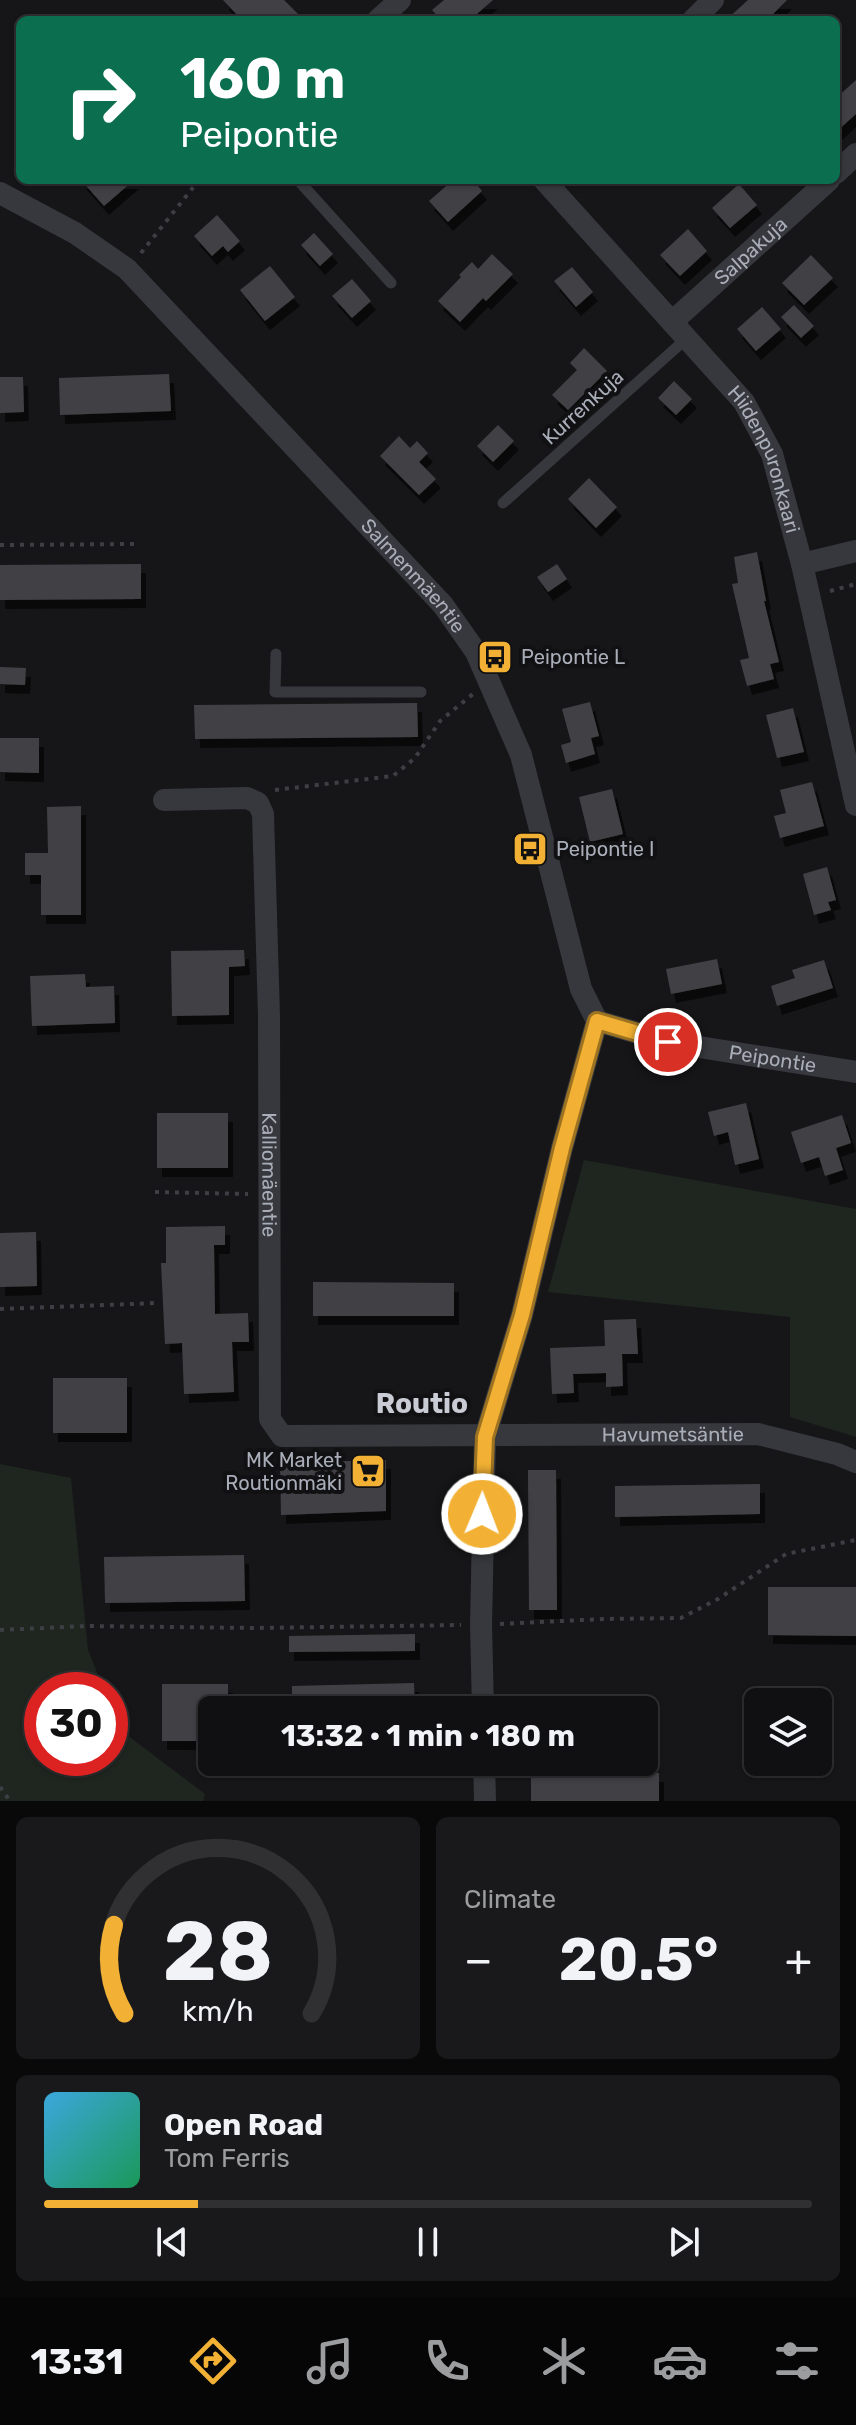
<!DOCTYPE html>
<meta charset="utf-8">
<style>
:root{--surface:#101012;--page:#19191b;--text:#f1f3f6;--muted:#9c9d9f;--line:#303032;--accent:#f2b134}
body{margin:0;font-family:Rubik,sans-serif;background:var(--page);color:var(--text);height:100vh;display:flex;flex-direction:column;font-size:30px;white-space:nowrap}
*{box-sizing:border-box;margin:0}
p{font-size:26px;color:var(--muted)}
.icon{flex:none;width:44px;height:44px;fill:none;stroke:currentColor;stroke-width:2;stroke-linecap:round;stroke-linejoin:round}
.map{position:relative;height:1801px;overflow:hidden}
.panel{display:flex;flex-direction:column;gap:16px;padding:16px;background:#09090a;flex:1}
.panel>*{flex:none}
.guide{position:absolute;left:16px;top:16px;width:824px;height:168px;border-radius:12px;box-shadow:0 2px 6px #0004,0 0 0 2px var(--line);background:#0b6e4f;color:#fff;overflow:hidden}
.buttons{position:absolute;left:744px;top:1688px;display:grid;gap:16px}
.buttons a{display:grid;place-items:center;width:88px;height:88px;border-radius:12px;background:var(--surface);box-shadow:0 2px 6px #0004,0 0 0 2px var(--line);font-size:40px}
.speed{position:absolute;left:24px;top:1672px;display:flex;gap:16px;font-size:40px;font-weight:700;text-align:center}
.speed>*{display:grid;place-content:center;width:104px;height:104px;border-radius:50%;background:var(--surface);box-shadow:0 2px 6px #0004,0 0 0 2px var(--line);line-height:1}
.speed .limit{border:12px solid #d22;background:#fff;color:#111}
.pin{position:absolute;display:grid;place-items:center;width:68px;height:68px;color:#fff;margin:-34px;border:4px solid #fff;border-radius:50%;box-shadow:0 2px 8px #0007}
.me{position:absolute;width:88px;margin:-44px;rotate:1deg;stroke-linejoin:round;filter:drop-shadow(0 0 6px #0008)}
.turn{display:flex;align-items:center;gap:28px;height:168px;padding:0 32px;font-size:36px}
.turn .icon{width:104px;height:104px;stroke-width:2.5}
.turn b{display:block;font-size:56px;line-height:68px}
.big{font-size:60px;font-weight:700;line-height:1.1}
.panel .card{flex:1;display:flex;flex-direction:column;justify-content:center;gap:12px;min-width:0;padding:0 28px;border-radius:12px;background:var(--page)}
.panel .dial{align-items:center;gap:0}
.dial svg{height:208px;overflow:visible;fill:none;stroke:var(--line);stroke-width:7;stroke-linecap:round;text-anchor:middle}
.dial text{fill:var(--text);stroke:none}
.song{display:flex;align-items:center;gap:24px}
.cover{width:96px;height:96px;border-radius:12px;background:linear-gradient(135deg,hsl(200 70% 55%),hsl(150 70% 35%))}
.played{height:8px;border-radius:4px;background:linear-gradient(90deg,var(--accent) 20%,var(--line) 20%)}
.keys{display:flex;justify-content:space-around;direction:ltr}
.heat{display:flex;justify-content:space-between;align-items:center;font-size:44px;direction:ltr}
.panel .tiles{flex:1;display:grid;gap:16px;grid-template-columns:1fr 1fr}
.card:last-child{grid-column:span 2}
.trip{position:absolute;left:198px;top:1696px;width:460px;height:80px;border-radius:12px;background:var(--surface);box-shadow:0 2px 6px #0004,0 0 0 2px var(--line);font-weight:700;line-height:80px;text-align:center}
.tabs{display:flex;height:128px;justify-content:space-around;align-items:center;background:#060607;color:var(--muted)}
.tabs .icon{width:56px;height:56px}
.tabs .current{color:var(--accent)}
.tabs b{font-size:36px;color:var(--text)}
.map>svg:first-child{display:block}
</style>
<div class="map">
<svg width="856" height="1801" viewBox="0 0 856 1801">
<defs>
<filter id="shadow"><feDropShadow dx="5" dy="9" stdDeviation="0" flood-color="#0009"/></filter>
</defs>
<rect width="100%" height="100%" fill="#161618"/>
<g fill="#1e261f">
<path d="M584 1160 856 1209V1437L790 1417V1317L548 1292Z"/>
<path d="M0 1464 71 1478 88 1650 104 1690H42V1758H110V1706L119 1729 205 1794 203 1801H0Z"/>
</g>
<g fill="#404145" filter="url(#shadow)">
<path d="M223 0H284L304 20H242Z"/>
<path d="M444 0H493L470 20H441L432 10Z"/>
<path d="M748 0H787L767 20H726Z"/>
<path d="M856 80V114L836 132V98Z"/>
<path d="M81 180H134L104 206Z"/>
<path d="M453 180H473L482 191 448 222 429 201Z"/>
<path d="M739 184 757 205 730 228 712 208Z"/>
<path d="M217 215 240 241 228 252 223 246 212 256 194 236Z"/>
<path d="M688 229 707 251 680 276 660 255Z"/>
<path d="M314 233 333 254 320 266 301 245Z"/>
<path d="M492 254 513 274 486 301 483 298 460 322 438 301 461 277 459 275 472 262 478 269Z"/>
<path d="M811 255 833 278 804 305 782 283Z"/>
<path d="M270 266 295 297 265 321 240 290Z"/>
<path d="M572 267 593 292 576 307 554 281Z"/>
<path d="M352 279 371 301 352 318 332 296Z"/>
<path d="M794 305 814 326 801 338 781 317Z"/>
<path d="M762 307 781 329 756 351 737 329Z"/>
<path d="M584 348 607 371 568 410 552 395 577 370 570 363Z"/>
<path d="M169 374 171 411 60 415 59 378Z"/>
<path d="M0 377H23L24 412 0 413Z"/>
<path d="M674 381 692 399 676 415 658 398Z"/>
<path d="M498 425 514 441 493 462 477 446Z"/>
<path d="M399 436 410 448 417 441 428 453 419 462 436 479 419 495 380 456Z"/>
<path d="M589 478 617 507 596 528 568 499Z"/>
<path d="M757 552 766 601H764L779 662 770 664 774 679 747 686 740 660 749 658 732 584 738 583 734 557Z"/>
<path d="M141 564V599L0 600V565Z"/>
<path d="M557 564 567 579 548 592 537 577Z"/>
<path d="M0 667 26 668 25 685 0 684Z"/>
<path d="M590 702 599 736 591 738 595 754 566 763 561 745 571 742 562 709Z"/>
<path d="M417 703 418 737 195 739 194 705Z"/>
<path d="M793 708 804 752 777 758 766 715Z"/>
<path d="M0 738H39V773L0 772Z"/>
<path d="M812 782 824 826 780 838 774 816 786 813 780 790Z"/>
<path d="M612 789 623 834 590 842 579 797Z"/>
<path d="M81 806V915H41V875H25V853H48L47 807Z"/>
<path d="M827 867 836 900 828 902 831 910 814 915 803 874Z"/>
<path d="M244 950 245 966 229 967V1015L172 1016 171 951Z"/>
<path d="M717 959 722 984 671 994 666 969Z"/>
<path d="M824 960 833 988 777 1006 771 986 795 978 792 970Z"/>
<path d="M85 974 86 987 114 986 115 1023 32 1026 30 976Z"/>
<path d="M746 1103 759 1159 735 1165 728 1132 714 1136 708 1112Z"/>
<rect x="157" y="1113" width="71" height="55"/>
<path d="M842 1115 851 1143 836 1148 843 1170 825 1176 819 1157 801 1163 791 1132Z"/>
<path d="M225 1226V1245H214L215 1314 248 1313 249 1342H232L234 1392 184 1394 182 1343 165 1344 161 1263H166V1227Z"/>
<path d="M36 1232 37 1286 0 1287V1233Z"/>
<path d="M313 1282 454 1283V1316H313Z"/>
<path d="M636 1319 638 1354H622L623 1386 606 1387V1373L573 1374 574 1393 552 1394 550 1348 605 1346 604 1320Z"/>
<rect x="53" y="1378" width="74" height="55"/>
<path d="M386 1460V1511L281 1515 280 1463Z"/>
<path d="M528 1470H556L557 1610H529Z"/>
<path d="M760 1484V1514L615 1517V1486Z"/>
<path d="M244 1555 245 1601 105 1603 104 1557Z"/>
<path d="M768 1587H856V1636L768 1635Z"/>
<path d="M415 1634V1651L289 1652V1636Z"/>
<path d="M414 1683 415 1710H292V1686Z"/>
<path d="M162 1684H228V1710H212V1741H162Z"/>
<path d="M659 1773V1801H531V1775Z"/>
</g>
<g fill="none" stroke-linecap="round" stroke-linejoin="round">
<g stroke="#3d3f44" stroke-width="4" stroke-dasharray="4 6" stroke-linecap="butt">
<path d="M141 253 199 180"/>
<path d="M0 545 135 544"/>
<path d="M830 591 856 584"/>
<path d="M275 790 393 776 415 758 440 721 473 694"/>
<path d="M155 1192 248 1194"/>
<path d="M0 1309 157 1303"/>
<path d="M500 1624 603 1619 681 1618 718 1599 786 1554 856 1540"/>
<path d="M0 1630 87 1626 255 1628 461 1625"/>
<path d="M0 1787 10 1801"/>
</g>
<g stroke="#37383d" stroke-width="11">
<path d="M298 180 391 283"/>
<path d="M503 503 687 338"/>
<path d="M276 654 275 692H421"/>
</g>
<g stroke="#37383d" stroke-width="22">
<path d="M378 20 400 0"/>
<path d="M693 20 713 0"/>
<path d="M836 173 856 154"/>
<path id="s1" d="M544 180 744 402 772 454 802 564 856 805"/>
<path id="s2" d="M0 193 75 233 127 269 443 605 476 652 521 755 581 989 597 1021 562 1148 522 1315 485 1437 481 1625 483 1710"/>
<path id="s3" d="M672 322 829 180"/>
<path d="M802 564 856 551"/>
<path id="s4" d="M164 800 247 798 258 803 263 814 269 1016 270 1419 282 1436 758 1434 837 1454 856 1462"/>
<path id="s5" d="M597 1021 668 1042 856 1072"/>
<path d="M484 1762 485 1801"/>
</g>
</g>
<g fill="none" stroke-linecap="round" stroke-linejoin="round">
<g stroke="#9d7322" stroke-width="20">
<path id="route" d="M482 1514 485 1437 522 1315 562 1148 597 1021 668 1042"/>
</g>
<use href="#route" stroke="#f2b134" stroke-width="14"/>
</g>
<defs>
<g id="bus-square" transform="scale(1.8)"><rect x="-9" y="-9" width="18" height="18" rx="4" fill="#f2b134" stroke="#111113"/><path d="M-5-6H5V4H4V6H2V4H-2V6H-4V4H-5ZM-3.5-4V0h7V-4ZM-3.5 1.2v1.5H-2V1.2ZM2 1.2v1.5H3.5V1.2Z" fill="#111"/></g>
<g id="supermarket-square" transform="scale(1.8)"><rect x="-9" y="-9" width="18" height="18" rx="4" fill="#f2b134" stroke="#111113"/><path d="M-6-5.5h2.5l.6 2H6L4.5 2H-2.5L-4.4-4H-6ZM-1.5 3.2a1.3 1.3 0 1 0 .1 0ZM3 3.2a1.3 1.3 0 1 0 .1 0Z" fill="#111"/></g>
</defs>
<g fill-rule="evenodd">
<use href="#bus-square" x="495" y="657"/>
<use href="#bus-square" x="530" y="849"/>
<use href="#supermarket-square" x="368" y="1471"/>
</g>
<g text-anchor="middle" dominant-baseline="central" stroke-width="8" stroke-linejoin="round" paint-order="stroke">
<g font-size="20" fill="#a8adb8" stroke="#111113">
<text stroke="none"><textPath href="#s3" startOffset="106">Salpakuja</textPath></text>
<text transform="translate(583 407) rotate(-42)">Kurrenkuja</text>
<text stroke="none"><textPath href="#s1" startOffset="360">Hiidenpuronkaari</textPath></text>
<text stroke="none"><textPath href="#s2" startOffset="568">Salmenmäentie</textPath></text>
<text stroke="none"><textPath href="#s5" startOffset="180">Peipontie</textPath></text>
<text stroke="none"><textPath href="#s4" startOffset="468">Kalliomäentie</textPath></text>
<text stroke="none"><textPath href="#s4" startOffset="1124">Havumetsäntie</textPath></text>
</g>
<g font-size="20" fill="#a8adb8" stroke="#111113" text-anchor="start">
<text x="521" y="657">Peipontie L</text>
<text x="556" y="849">Peipontie I</text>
<text x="342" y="1460" text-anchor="end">MK Market<tspan x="342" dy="23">Routionmäki</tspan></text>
</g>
<g font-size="28" font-weight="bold" fill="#c9ccd4" stroke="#111113">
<text x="422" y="1403">Routio</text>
</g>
</g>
</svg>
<div class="buttons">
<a><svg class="icon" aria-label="layers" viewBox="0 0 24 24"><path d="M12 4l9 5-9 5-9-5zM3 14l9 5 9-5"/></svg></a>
</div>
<div class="speed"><div class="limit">30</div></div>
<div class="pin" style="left:668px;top:1042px;background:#d93025"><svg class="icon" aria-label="arrive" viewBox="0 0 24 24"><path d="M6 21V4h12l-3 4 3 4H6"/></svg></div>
<svg class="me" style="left:482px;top:1514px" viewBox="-20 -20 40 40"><circle r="17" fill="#f2b134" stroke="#fff" stroke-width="3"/><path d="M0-11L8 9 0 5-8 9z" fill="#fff"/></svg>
<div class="trip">13:32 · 1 min · 180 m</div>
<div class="guide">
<div class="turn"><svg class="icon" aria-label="right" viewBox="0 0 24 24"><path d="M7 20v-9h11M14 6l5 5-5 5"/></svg><div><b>160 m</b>Peipontie</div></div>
</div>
</div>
<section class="panel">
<div class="tiles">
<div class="card dial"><svg viewBox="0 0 100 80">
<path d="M14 69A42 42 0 1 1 86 69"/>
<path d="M14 69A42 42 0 0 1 10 35" stroke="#f2b134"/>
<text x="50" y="56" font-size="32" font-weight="700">28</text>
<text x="50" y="72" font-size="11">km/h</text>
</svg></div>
<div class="card"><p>Climate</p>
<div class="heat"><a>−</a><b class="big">20.5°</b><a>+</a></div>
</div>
<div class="card">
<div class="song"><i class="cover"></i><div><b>Open Road</b><p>Tom Ferris</p></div></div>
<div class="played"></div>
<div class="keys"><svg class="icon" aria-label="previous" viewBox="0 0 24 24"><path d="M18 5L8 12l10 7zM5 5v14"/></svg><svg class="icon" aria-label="pause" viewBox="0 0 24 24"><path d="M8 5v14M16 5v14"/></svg><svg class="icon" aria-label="next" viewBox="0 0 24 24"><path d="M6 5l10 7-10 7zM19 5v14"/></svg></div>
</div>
</div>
</section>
<nav class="tabs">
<b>13:31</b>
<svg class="icon current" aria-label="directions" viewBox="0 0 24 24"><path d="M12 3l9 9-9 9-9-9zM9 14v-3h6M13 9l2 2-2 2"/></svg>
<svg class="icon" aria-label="music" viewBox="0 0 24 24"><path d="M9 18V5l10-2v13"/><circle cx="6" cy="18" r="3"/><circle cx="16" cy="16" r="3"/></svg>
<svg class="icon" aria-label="phone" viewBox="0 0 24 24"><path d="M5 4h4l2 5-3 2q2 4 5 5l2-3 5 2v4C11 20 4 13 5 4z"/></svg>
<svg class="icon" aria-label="climate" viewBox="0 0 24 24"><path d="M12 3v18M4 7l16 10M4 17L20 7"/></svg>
<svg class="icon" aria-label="car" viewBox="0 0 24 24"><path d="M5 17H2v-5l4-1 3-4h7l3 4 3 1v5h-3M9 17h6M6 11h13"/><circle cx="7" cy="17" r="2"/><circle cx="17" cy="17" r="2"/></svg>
<svg class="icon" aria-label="filters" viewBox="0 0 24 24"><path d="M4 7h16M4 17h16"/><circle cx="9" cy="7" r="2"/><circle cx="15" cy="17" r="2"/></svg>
</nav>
